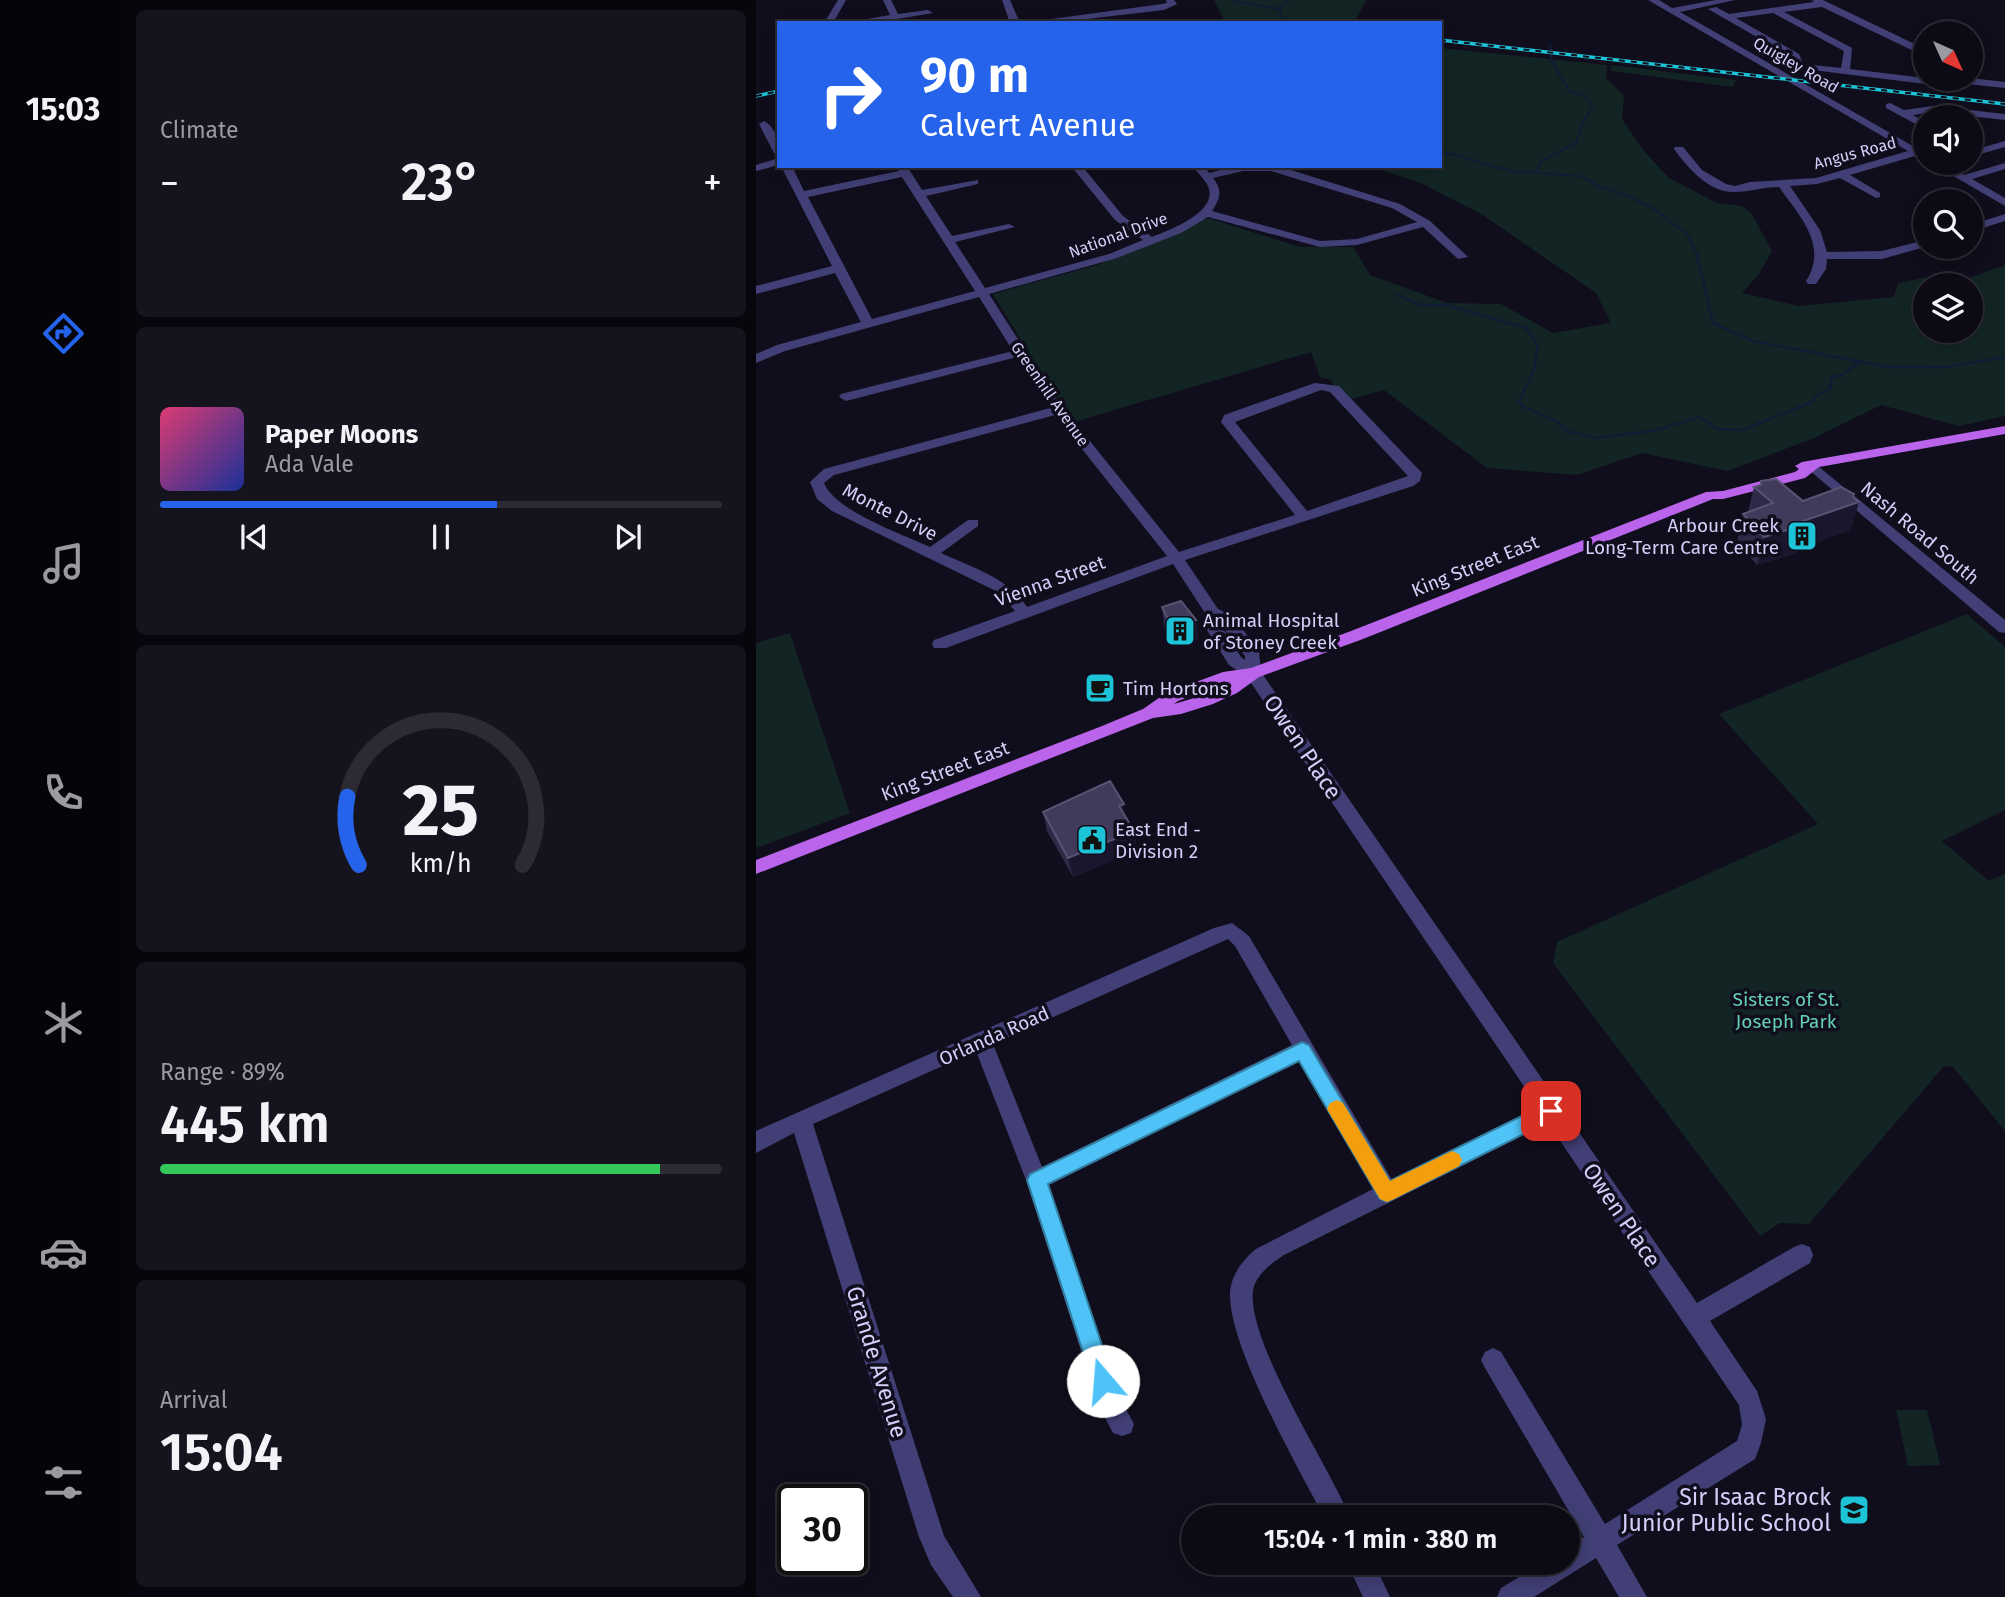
<!DOCTYPE html>
<meta charset="utf-8">
<style>
:root{--surface:#0c0a15;--page:#15131e;--text:#f1f3f6;--muted:#9a9aa0;--line:#2c2b34;--accent:#2563eb}
body{margin:0;font-family:"Fira Sans",sans-serif;background:var(--page);color:var(--text);height:100vh;display:flex;flex-direction:column;font-size:26px;white-space:nowrap}
*{box-sizing:border-box;margin:0}
p{font-size:23px;color:var(--muted)}
.icon{flex:none;width:38px;height:38px;fill:none;stroke:currentColor;stroke-width:2;stroke-linecap:round;stroke-linejoin:round}
.map{position:relative;flex:1;overflow:hidden}
.sheet{display:flex;flex-direction:column;gap:10px;padding:10px;background:#07060c;width:630px}
.sheet>*{flex:none}
.guide{position:absolute;left:21px;top:21px;width:665px;height:147px;border-radius:0px;box-shadow:0 4px 18px #0003,0 0 0 2px var(--line);background:#2563eb;color:#fff;overflow:hidden}
.needle{width:46px;rotate:135deg}
.fabs{position:absolute;left:1157px;top:21px;display:grid;gap:14px}
.fabs a{display:grid;place-items:center;width:70px;height:70px;border-radius:50%;background:var(--surface);box-shadow:0 4px 18px #0003,0 0 0 2px var(--line);font-size:35px}
.speed{position:absolute;left:21px;top:1484px;display:flex;gap:14px;font-size:35px;font-weight:700;text-align:center}
.speed>*{display:grid;place-content:center;width:91px;height:91px;border-radius:50%;background:var(--surface);box-shadow:0 4px 18px #0003,0 0 0 2px var(--line);line-height:1}
.speed .limit{border:4px solid #111;border-radius:10px;background:#fff;color:#111}
.pin{position:absolute;display:grid;place-items:center;width:60px;height:60px;color:#fff;margin:-30px;border-radius:14px;box-shadow:0 4px 10px #0006}
.me{position:absolute;width:77px;margin:-38px;rotate:342deg;stroke-linejoin:round;filter:drop-shadow(0 0 5px #0008)}
.turn{display:flex;align-items:center;gap:24px;height:147px;padding:0 28px;font-size:32px}
.turn .icon{width:91px;height:91px;stroke-width:2.5}
.turn b{display:block;font-size:49px;line-height:60px}
.big{font-size:52px;font-weight:600;line-height:1.1}
.sheet .card{flex:1;display:flex;flex-direction:column;justify-content:center;gap:10px;min-width:0;padding:0 24px;border-radius:10px;background:var(--page)}
.sheet .dial{align-items:center;gap:0}
.dial svg{height:182px;overflow:visible;fill:none;stroke:var(--line);stroke-width:7;stroke-linecap:round;text-anchor:middle}
.dial text{fill:var(--text);stroke:none}
.song{display:flex;align-items:center;gap:21px}
.cover{width:84px;height:84px;border-radius:10px;background:linear-gradient(135deg,hsl(340 70% 55%),hsl(230 70% 35%))}
.played{height:7px;border-radius:4px;background:linear-gradient(90deg,var(--accent) 60%,var(--line) 60%)}
.keys{display:flex;justify-content:space-around;direction:ltr}
.heat{display:flex;justify-content:space-between;align-items:center;font-size:38px;direction:ltr}
.charge{height:10px;border-radius:5px;background:linear-gradient(90deg,#34c759 89%,var(--line) 0)}
.trip{position:absolute;left:425px;top:1505px;width:399px;height:70px;border-radius:35px;background:var(--surface);box-shadow:0 4px 18px #0003,0 0 0 2px var(--line);font-weight:600;line-height:70px;text-align:center}
main{display:flex;flex:1;min-height:0}
.dock{display:flex;flex-direction:column;width:126px;justify-content:space-around;align-items:center;background:#050408;color:var(--muted)}
.dock .icon{width:49px;height:49px}
.dock .selected{color:var(--accent)}
.dock b{font-size:32px;color:var(--text)}
.map>svg:first-child{display:block}
</style>
<main>
<nav class="dock">
<b>15:03</b>
<svg class="icon selected" aria-label="directions" viewBox="0 0 24 24"><path d="M12 3l9 9-9 9-9-9zM9 14v-3h6M13 9l2 2-2 2"/></svg>
<svg class="icon" aria-label="music" viewBox="0 0 24 24"><path d="M9 18V5l10-2v13"/><circle cx="6" cy="18" r="3"/><circle cx="16" cy="16" r="3"/></svg>
<svg class="icon" aria-label="phone" viewBox="0 0 24 24"><path d="M5 4h4l2 5-3 2q2 4 5 5l2-3 5 2v4C11 20 4 13 5 4z"/></svg>
<svg class="icon" aria-label="climate" viewBox="0 0 24 24"><path d="M12 3v18M4 7l16 10M4 17L20 7"/></svg>
<svg class="icon" aria-label="car" viewBox="0 0 24 24"><path d="M5 17H2v-5l4-1 3-4h7l3 4 3 1v5h-3M9 17h6M6 11h13"/><circle cx="7" cy="17" r="2"/><circle cx="17" cy="17" r="2"/></svg>
<svg class="icon" aria-label="filters" viewBox="0 0 24 24"><path d="M4 7h16M4 17h16"/><circle cx="9" cy="7" r="2"/><circle cx="15" cy="17" r="2"/></svg>
</nav>
<section class="sheet">
<div class="card"><p>Climate</p>
<div class="heat"><a>−</a><b class="big">23°</b><a>+</a></div>
</div>
<div class="card">
<div class="song"><i class="cover"></i><div><b>Paper Moons</b><p>Ada Vale</p></div></div>
<div class="played"></div>
<div class="keys"><svg class="icon" aria-label="previous" viewBox="0 0 24 24"><path d="M18 5L8 12l10 7zM5 5v14"/></svg><svg class="icon" aria-label="pause" viewBox="0 0 24 24"><path d="M8 5v14M16 5v14"/></svg><svg class="icon" aria-label="next" viewBox="0 0 24 24"><path d="M6 5l10 7-10 7zM19 5v14"/></svg></div>
</div>
<div class="card dial"><svg viewBox="0 0 100 80">
<path d="M14 69A42 42 0 1 1 86 69"/>
<path d="M14 69A42 42 0 0 1 9 39" stroke="#2563eb"/>
<text x="50" y="56" font-size="32" font-weight="700">25</text>
<text x="50" y="72" font-size="11">km/h</text>
</svg></div>
<div class="card"><p>Range · 89%</p><b class="big">445 km</b><div class="charge"></div></div>
<div class="card"><p>Arrival</p><b class="big">15:04</b></div>
</section>
<div class="map">
<svg width="1249" height="1597" viewBox="0 0 1249 1597">
<rect width="100%" height="100%" fill="#100e1c"/>
<g fill="#122524" fill-rule="evenodd">
<path d="M458 0H610L598 23H473L468 20Z"/>
<path d="M684 48 851 65 850 78 868 96 866 119 887 150 913 178 961 203 985 206 995 213 1016 251 1003 274 986 293 1042 306 1138 297 1142 283 1188 274 1213 278 1249 265V416L1203 426 1125 405 1058 438 972 471 886 453 821 475 731 468 628 390 592 400 579 389 575 380 564 377 555 352 321 421 303 402 237 294 341 265 443 219H455L544 247H597L614 275 691 303 745 304 797 333 855 323 840 293 727 215 665 183 613 166H684ZM1169 285H1214V331H1169Z"/>
<path d="M855 65 980 80 977 87 855 71Z"/>
<path d="M1211 614 1249 647V810L1186 841 1233 881 1249 874V1131L1197 1067 1188 1066 1053 1224 1024 1223 1004 1236 797 963 801 942 1062 824 963 714Z"/>
<path d="M34 633 94 813 0 848V643Z"/>
<path d="M1140 1410H1171L1184 1465 1152 1466Z"/>
</g>
<g fill="none" stroke-linecap="round" stroke-linejoin="round">
<g stroke="#0e1c34" stroke-width="2">
<path d="M478 1 523 9"/>
<path d="M528 23 523 9 533 0"/>
<path d="M794 44 795 51"/>
<path d="M684 151 755 171 824 176 844 187 873 196 897 208 931 234 942 257"/>
<path d="M779 173 785 161 820 143 826 124 837 106 828 95 813 92C808 79 795 64 794 53"/>
</g>
<g stroke="#0e1c34" stroke-width="2.5">
<path d="M941 256 957 323 997 341 1132 367H1191L1249 357"/>
<path d="M641 295 665 305H690L770 328 782 346 778 370 763 401 766 406 800 421 810 431 840 438 901 430 943 417 962 429 986 430 1056 402 1060 396 1074 389 1076 377 1086 375 1104 361"/>
</g>
<g fill="#413f75" fill-rule="evenodd">
<path d="M82 0H90L77 23H68Z"/>
<path d="M127 0H135L142 14 172 10 177 13 117 23H89L134 15Z"/>
<path d="M246 0H254L264 23H254Z"/>
<path d="M410 0H418L421 4 408 10 296 23H266L406 4 411 3Z"/>
<path d="M892 0H903L916 8 960 0H979L924 12 1169 153V160L1159 156 1094 175 1124 193V197L1120 198 1084 178 1061 184 1034 186 1064 230 1071 252 1126 251 1169 240V247L1126 259H1071L1070 269 1060 284H1052L1050 281C1073 246 1043 215 1023 187 1008 187 992 192 979 192 953 193 932 168 918 149L919 147H927L946 170 970 184 979 186 994 182 1060 178 1152 151Z"/>
<path d="M1056 0H1067L1169 49V56L1166 55 1066 7 1028 12 1096 48 1094 69 1194 81 1214 78 1249 82V88L1211 84 1194 87 1040 68 1036 57 952 9 960 7 973 14 1058 2ZM1017 13 1088 51 1085 68 1047 64 1043 54 980 18Z"/>
<path d="M1134 103 1148 110 1177 106 1249 114V120L1177 112 1157 115 1169 122V129L1130 108V104Z"/>
<path d="M8 121C20 127 23 143 23 156L18 153 3 124Z"/>
<path d="M1249 141V147L1214 157V151Z"/>
<path d="M23 158V165L0 171V165Z"/>
<path d="M1175 163H1187L1208 175 1249 163V169L1216 179 1249 198V206Z"/>
<path d="M25 166H36L48 191 143 171 140 166H151L166 190 222 180V184L170 196 196 236 253 224 259 227 199 242 229 288 353 254 387 240 359 220 315 166H326L367 216 396 237C414 230 466 211 451 184 447 178 441 172 437 166H448L453 173 480 166H522L644 204 674 221 712 257 702 259 667 227 601 245 564 247 452 217 425 233 361 258 233 294 301 400 423 552 539 515 465 422 468 415 559 383 583 386 666 473 664 481 657 486 429 560 462 609 476 615 503 651 505 672 941 1303 1038 1247 1046 1244 1054 1247 1057 1255 1054 1263 954 1321 1001 1391 1010 1419 1005 1443 999 1459 861 1545 891 1597H863L840 1558 778 1597H741L745 1588 786 1563H812V1546L828 1537 729 1368 725 1360 729 1352 737 1348 745 1352 849 1524 981 1441 986 1425 983 1405 792 1123 528 1255C516 1263 499 1275 497 1291 491 1342 572 1465 594 1517H568C542 1467 473 1347 474 1294 474 1277 487 1259 500 1249L617 1189 544 1060 293 1185 365 1400 378 1424 375 1433 366 1436 357 1433 343 1406 270 1180 220 1051 57 1124 188 1536 225 1597H197L175 1565 163 1537 38 1133 0 1153V1131L458 928 476 923 493 936 636 1180 782 1107 491 677 473 665 447 624 449 613 417 564 190 648H178L176 644 178 640 259 611 242 592 76 511 61 499 54 482 68 469 294 408 261 357 90 401 83 397 85 394 257 351 223 297 29 351 0 363V354L21 345 105 322 79 273 0 294V286L76 266ZM487 171H515L636 208 661 222 601 239 564 241 456 211C464 199 467 190 457 178ZM146 177 219 291 116 319 52 197ZM565 390 574 392 652 476 551 511 479 422ZM299 415 411 556 271 607C253 578 215 567 185 553L222 526V520H212L174 547C146 534 79 511 68 483L78 475ZM463 622 489 656V660L485 657ZM472 939 479 946 536 1045 286 1167 237 1044Z"/>
<path d="M1249 214V221L1214 232V225Z"/>
<path d="M1057 462 1249 620V633L1243 632 1052 469V463Z"/>
<path d="M591 1563H618L634 1597H607Z"/>
</g>
<path fill="#b964ea" fill-rule="evenodd" d="M1249 426V434L1063 467 1049 478 967 499H957L607 639 503 677 481 693 457 704 425 714 397 718 0 874V860L346 726 387 709 410 693 467 672 495 668 595 631 950 492 967 491 1039 472 1043 469 1039 466 1046 462ZM475 681 445 696 418 704 422 701Z"/>
<g stroke="#1dc3d7" stroke-width="3.5">
<g id="rail">
<path d="M684 40 1249 104"/>
<path d="M0 96 23 91"/>
</g>
</g>
<use href="#rail" stroke="#100e1c" stroke-width="2" stroke-dasharray="6" stroke-linecap="butt"/>
</g>
<g fill="#2f2947">
<path d="M1005 481 1047 501 1097 497 1095 530 1042 548 1041 553 1001 565 981 542 987 514 992 512 998 487 1004 485Z"/>
<path d="M406 607 440 620 442 639 417 645 408 626Z"/>
<path d="M287 812 371 820 378 831 381 850 317 877 291 831Z"/>
</g>
<g fill="#1b162e">
<path d="M1103 502 1095 530 1042 548 1041 553 1001 565 1008 537 1044 522Z"/>
<path d="M440 620 442 639 417 645 415 626Z"/>
<path d="M368 804 371 823 363 806Z"/>
<path d="M378 831 381 850 317 877 312 858Z"/>
</g>
<g fill="#413a5a" stroke="#585273" stroke-width="2">
<path d="M1020 479 1047 501 1085 487 1098 494 1097 497 1103 502 1044 522 1048 525 1008 537 987 514 1017 503 998 487 1005 485V481Z"/>
<path d="M425 601 440 620 415 626 406 607Z"/>
<path d="M354 781 368 804 363 806 378 831 312 858 287 812Z"/>
</g>
<path fill="#4fc3f7" stroke="#337fa1" stroke-width="2" d="M546 1042 553 1045 634 1181 788 1105 795 1103 802 1105 805 1111 802 1117 631 1202 624 1199 543 1061 292 1184 358 1381 355 1389 347 1392 339 1389 271 1180 274 1174Z"/>
<path fill="#f59e0b" d="M581 1100 587 1103 634 1181 696 1151 703 1154 706 1160 703 1166 638 1199 631 1202 624 1199 571 1109 574 1103Z"/>
<defs>
<g id="building-square" transform="scale(1.575)"><rect x="-9" y="-9" width="18" height="18" rx="4" fill="#1dc3d7" stroke="#100e1c"/><path d="M-4-6H4V6H1V3H-1V6H-4ZM-2.5-4.3h1.7v1.8h-1.7ZM.8-4.3h1.7v1.8H.8ZM-2.5-1h1.7V.8h-1.7ZM.8-1h1.7V.8H.8Z" fill="#111"/></g>
<g id="cafe-square" transform="scale(1.575)"><rect x="-9" y="-9" width="18" height="18" rx="4" fill="#1dc3d7" stroke="#100e1c"/><path d="M-5.5-4.5H6V0H3Q3 3.5 0 3.5H-2.5Q-5.5 3.5-5.5 0ZM3-3.2v2h1.7v-2ZM-6 4.5H4V6H-6Z" fill="#111"/></g>
<g id="civic-square" transform="scale(1.575)"><rect x="-9" y="-9" width="18" height="18" rx="4" fill="#1dc3d7" stroke="#100e1c"/><path d="M-.6-6.5H3V-4.5H.6V-3L4-1V1h2V6H-6V1h2V-1L-.6-3ZM-1.2 2.5V6h2.4V2.5Z" fill="#111"/></g>
<g id="school-square" transform="scale(1.575)"><rect x="-9" y="-9" width="18" height="18" rx="4" fill="#1dc3d7" stroke="#100e1c"/><path d="M0-5L7-2L0 1L-7-2ZM-4 1L0 2.5L4 1V4Q0 6-4 4Z" fill="#111"/></g>
</defs>
<g fill-rule="evenodd">
<use href="#building-square" x="1046" y="536"/>
<use href="#building-square" x="424" y="631"/>
<use href="#cafe-square" x="344" y="688"/>
<use href="#civic-square" x="336" y="840"/>
<use href="#school-square" x="1098" y="1510"/>
</g>
<g text-anchor="middle" dominant-baseline="central" stroke-width="7" stroke-linejoin="round" paint-order="stroke">
<g font-size="16" fill="#d4cff9" stroke="#100e1c">
<text transform="translate(1040 65) rotate(30)">Quigley Road</text>
<text transform="translate(1099 153) rotate(-15)">Angus Road</text>
<text transform="translate(362 235) rotate(-20)">National Drive</text>
<text transform="translate(294 394) rotate(55)">Greenhill Avenue</text>
</g>
<g font-size="19" fill="#d4cff9" stroke="#100e1c">
<text transform="translate(134 512) rotate(27)">Monte Drive</text>
<text transform="translate(1164 533) rotate(40)">Nash Road South</text>
<text transform="translate(719 566) rotate(-22)">King Street East</text>
<text transform="translate(294 581) rotate(-20)">Vienna Street</text>
<text transform="translate(189 771) rotate(-21)">King Street East</text>
<text transform="translate(238 1036) rotate(-24)">Orlanda Road</text>
</g>
<g font-size="19" fill="#d4cff9" stroke="#100e1c" text-anchor="start">
<text x="1023" y="525" text-anchor="end">Arbour Creek<tspan x="1023" dy="22">Long-Term Care Centre</tspan></text>
<text x="447" y="620">Animal Hospital<tspan x="447" dy="22">of Stoney Creek</tspan></text>
<text x="367" y="688">Tim Hortons</text>
<text x="359" y="829">East End -<tspan x="359" dy="22">Division 2</tspan></text>
</g>
<g font-size="19" fill="#65ceb5" stroke="#100e1c">
<text x="1030" y="999">Sisters of St.<tspan x="1030" dy="22">Joseph Park</tspan></text>
</g>
<g font-size="23" fill="#d4cff9" stroke="#100e1c">
<text transform="translate(547 747) rotate(56)">Owen Place</text>
<text transform="translate(866 1215) rotate(56)">Owen Place</text>
<text transform="translate(121 1362) rotate(73)">Grande Avenue</text>
</g>
<g font-size="23" fill="#d4cff9" stroke="#100e1c" text-anchor="end">
<text x="1075" y="1497">Sir Isaac Brock<tspan x="1075" dy="26">Junior Public School</tspan></text>
</g>
</g>
</svg>
<div class="fabs">
<a><svg class="needle" viewBox="-14 -14 28 28"><path d="M0-13l5 13h-10z" fill="#e53935"/><path d="M0 13l5-13h-10z" fill="#9a9aa0"/></svg></a>
<a><svg class="icon" aria-label="sound" viewBox="0 0 24 24"><path d="M4 9h4l5-4v14l-5-4H4zM17 9q2 3 0 6"/></svg></a>
<a><svg class="icon" aria-label="search" viewBox="0 0 24 24"><circle cx="10" cy="10" r="6"/><path d="M15 15l6 6"/></svg></a>
<a><svg class="icon" aria-label="layers" viewBox="0 0 24 24"><path d="M12 4l9 5-9 5-9-5zM3 14l9 5 9-5"/></svg></a>
</div>
<div class="speed"><div class="limit">30</div></div>
<div class="pin" style="left:795px;top:1111px;background:#d93025"><svg class="icon" aria-label="arrive" viewBox="0 0 24 24"><path d="M6 21V4h12l-3 4 3 4H6"/></svg></div>
<svg class="me" style="left:347px;top:1381px" viewBox="-20 -20 40 40"><circle r="19" fill="#fff"/><path d="M0-13L10 11 0 6-10 11z" fill="#4fc3f7"/></svg>
<div class="trip">15:04 · 1 min · 380 m</div>
<div class="guide">
<div class="turn"><svg class="icon" aria-label="right" viewBox="0 0 24 24"><path d="M7 20v-9h11M14 6l5 5-5 5"/></svg><div><b>90 m</b>Calvert Avenue</div></div>
</div>
</div>
</main>
